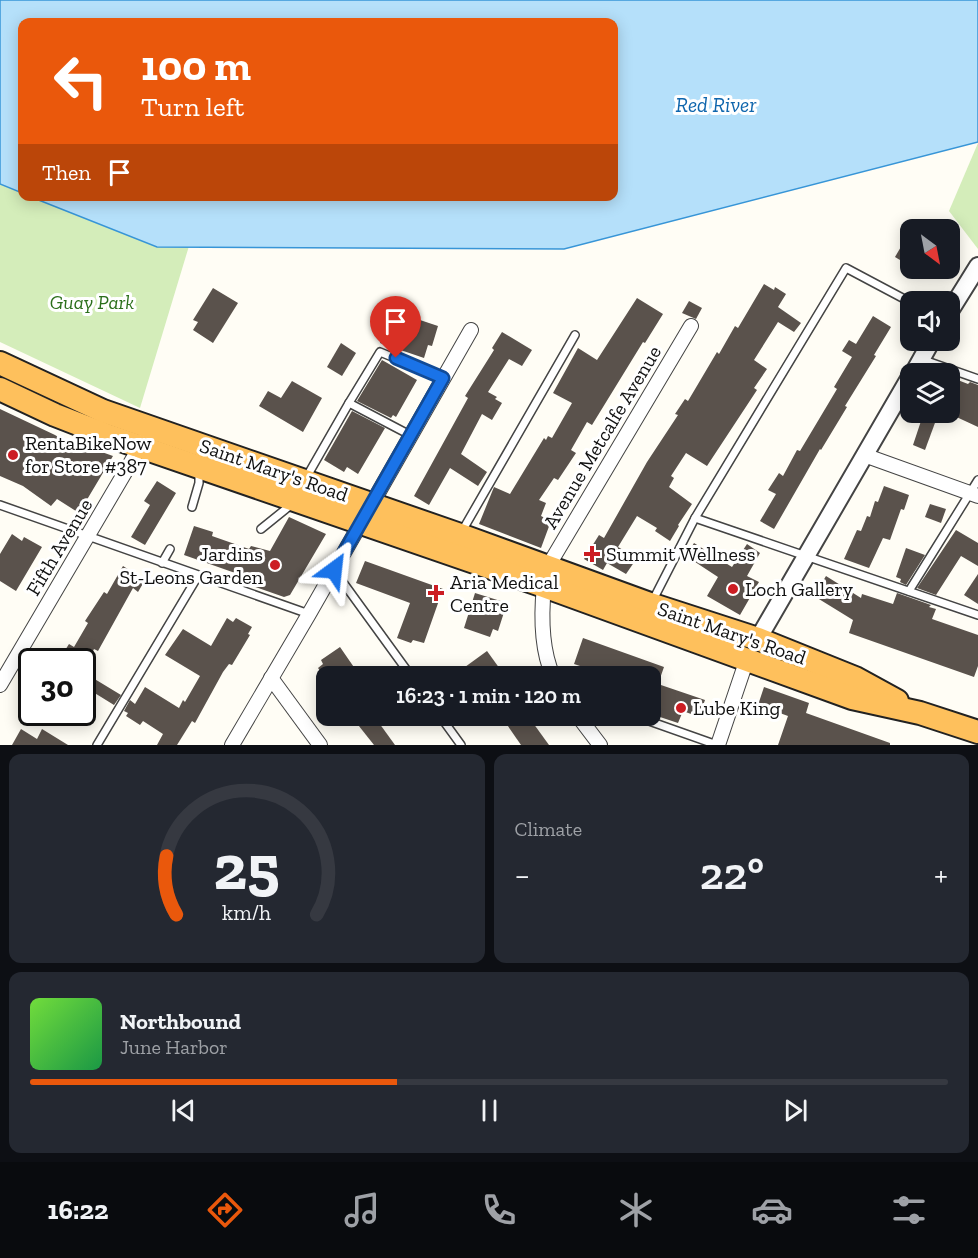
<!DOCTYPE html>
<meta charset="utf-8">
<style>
:root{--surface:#171b24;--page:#242831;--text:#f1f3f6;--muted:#9ea1a6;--line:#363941;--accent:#ea580c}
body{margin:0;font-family:"Zilla Slab",serif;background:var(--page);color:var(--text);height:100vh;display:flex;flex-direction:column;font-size:22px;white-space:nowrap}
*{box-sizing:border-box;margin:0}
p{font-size:20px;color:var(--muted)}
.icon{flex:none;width:33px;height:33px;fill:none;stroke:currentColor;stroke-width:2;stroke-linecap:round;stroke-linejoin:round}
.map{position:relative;height:745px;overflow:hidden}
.drawer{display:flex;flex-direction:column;gap:9px;padding:9px;background:#0d0f14;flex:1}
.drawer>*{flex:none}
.banner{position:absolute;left:18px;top:18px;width:600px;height:183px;border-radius:12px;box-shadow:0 3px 15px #0003;background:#ea580c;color:#fff;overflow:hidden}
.needle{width:39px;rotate:148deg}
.tools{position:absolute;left:900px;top:219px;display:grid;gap:12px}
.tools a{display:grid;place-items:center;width:60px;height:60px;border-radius:12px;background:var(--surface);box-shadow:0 3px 15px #0003;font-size:30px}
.speed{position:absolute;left:18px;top:648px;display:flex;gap:12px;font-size:30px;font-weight:700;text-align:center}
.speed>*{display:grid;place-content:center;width:78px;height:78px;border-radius:50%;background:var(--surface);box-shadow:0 3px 15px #0003;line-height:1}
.speed .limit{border:3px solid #111;border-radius:9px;background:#fff;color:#111}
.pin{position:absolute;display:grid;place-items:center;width:51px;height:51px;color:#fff;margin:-62px -26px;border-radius:50% 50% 50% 0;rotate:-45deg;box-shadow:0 0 6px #0007}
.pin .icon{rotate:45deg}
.me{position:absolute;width:66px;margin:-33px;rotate:30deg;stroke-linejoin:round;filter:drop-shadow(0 0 4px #0008)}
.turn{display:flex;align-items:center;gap:21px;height:126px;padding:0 24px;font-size:27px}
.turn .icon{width:78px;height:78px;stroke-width:2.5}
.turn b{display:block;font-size:42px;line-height:51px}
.then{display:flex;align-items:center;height:57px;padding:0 24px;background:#0003;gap:12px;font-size:22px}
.big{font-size:45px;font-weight:600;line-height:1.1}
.drawer .widget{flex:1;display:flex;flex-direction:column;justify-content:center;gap:9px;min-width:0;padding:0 21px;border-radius:12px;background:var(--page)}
.drawer .dial{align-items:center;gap:0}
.dial svg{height:156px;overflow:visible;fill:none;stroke:var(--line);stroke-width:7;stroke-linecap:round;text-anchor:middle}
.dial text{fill:var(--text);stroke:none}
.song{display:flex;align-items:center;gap:18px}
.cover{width:72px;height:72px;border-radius:9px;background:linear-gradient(135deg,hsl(100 70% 55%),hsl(140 70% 35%))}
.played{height:6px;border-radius:3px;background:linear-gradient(90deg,var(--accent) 40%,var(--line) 40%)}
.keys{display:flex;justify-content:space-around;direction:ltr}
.heat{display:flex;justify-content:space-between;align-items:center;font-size:33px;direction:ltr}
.drawer .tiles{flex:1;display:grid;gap:9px;grid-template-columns:1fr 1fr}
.widget:last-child{grid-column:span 2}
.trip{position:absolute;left:316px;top:666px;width:345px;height:60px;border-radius:12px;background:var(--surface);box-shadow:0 3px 15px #0003;font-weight:600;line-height:60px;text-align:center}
.tab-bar{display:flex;height:96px;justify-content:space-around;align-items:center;background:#090b0e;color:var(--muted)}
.tab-bar .icon{width:42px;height:42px}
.tab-bar .active{color:var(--accent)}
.tab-bar b{font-size:27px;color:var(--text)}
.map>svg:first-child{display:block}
</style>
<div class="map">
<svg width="978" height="745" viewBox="0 0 978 745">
<rect width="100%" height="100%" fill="#fffdf5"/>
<g fill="#d4edba">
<path d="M978 143V249L949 211Z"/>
<path d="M0 184 22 193V196L31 197 157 247 189 246 140 408 0 342Z"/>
</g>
<path fill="#b5e0fa" stroke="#3795d7" stroke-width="1.5" d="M0 0H978V142L564 249 157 247 31 197 614 196V22H22V193L0 184Z"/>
<g fill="#5a524c">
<path d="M902 245 910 250V266L895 257Z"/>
<path d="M764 284 774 290 775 287 786 294 778 307 801 323 794 332 778 322 754 360 767 369 754 388 757 390 707 466 686 453 671 476 674 478 669 487 692 504 678 525 679 526 670 541 655 531 657 528 637 516 618 547 637 558 626 574 607 563 603 570 584 559 599 535 604 538 647 462 678 415 675 414 685 399 688 401 717 352 719 354 735 326 738 328Z"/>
<path d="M213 288 238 303 213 343 193 330 198 322 193 320Z"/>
<path d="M637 298 663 314 645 343 643 342 592 425 587 422 571 450 576 453 558 480 554 478 539 500 546 503 541 516 551 521 541 548 479 524 494 487 510 494 544 438 546 440 548 436 552 438 572 403 553 393 578 348 597 360Z"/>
<path d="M689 301 702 308 696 319 682 313Z"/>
<path d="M396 312 438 326 432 346 428 345 424 358 380 343 387 323 392 325Z"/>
<path d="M873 316 891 327 874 355 876 356 845 406 847 407 821 450 820 449 774 529 760 521 776 494 768 490 779 473 783 476 797 450 800 451 837 389 834 387 852 357 842 351 849 340 856 344Z"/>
<path d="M502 332 532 350 522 366 509 359 488 392 497 397 495 399 502 403 492 420 482 414 461 454 487 472 478 486 450 468 429 505 414 496 468 398 465 396 494 350 492 348Z"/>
<path d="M341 343 356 353 342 376 327 367Z"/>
<path d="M382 360 417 380 396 417 393 415 391 418 357 401Z"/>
<path d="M950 377 968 384 970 382 978 385V427L950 414Z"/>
<path d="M292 381 322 398 303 432 259 406 268 391 281 398Z"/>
<path d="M0 409 55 435 79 450 82 445 113 456 79 513 57 499 51 506 23 486 0 476Z"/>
<path d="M352 411 385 428 358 474 347 467 344 472 324 460Z"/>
<path d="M924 412H939L925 450 913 445Z"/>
<path d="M157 481 176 493 145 545 131 537 150 505 144 501Z"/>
<path d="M884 486 909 495 904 510 901 509 890 540 883 538 869 568 844 559 857 530 861 531 867 516 870 517 875 501 878 502Z"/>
<path d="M930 504 946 509 941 523 925 517Z"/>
<path d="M289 517 326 534 290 595 284 597 235 580 238 574 184 555 194 526 213 532 212 536 249 549 251 546 270 551Z"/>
<path d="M956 530 978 543V566L961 556 936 595 917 588Z"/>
<path d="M12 534 22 541 24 537 42 547 16 591 0 581V554Z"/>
<path d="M694 543 732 567 747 544 760 553 747 576 759 582 740 615 707 596 718 577 686 556Z"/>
<path d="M906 548 925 555 906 585 900 582 901 579 896 577Z"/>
<path d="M365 561 443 589 424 643 413 640 411 643 397 638 410 603 356 583Z"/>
<path d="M123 566 145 580 138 592 133 588 98 651 94 649 87 662H72L62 655 69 644 74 647 88 623 85 621 104 592 107 594Z"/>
<path d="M978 574V604L964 595Z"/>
<path d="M826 576 861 598 862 594 893 604 897 593 931 605 929 607 936 609 932 619 978 635V666L974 677 849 633 853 620 814 596Z"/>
<path d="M475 593 507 603 498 631 493 629 490 637 464 628Z"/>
<path d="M227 618 233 622 236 618 252 627 248 634 250 635 232 665 229 664 223 672 195 723 192 721 177 745H157L163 734 143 721 140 725 126 716 128 713 124 711 130 700 135 704 145 687 179 708 183 700 185 702 200 676 165 655 183 629 211 646Z"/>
<path d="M583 638 664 667 658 684 705 700 699 717 683 711 678 723 651 714V676H610L574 664Z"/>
<path d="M340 647 360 676H324L318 668 323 664 321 660Z"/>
<path d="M487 651 505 676H471L465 667Z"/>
<path d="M88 675 121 695 114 705 93 692 82 708V684Z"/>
<path d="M764 687 809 703 806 713 890 743V745H778L788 716 758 705Z"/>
<path d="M351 716H374L395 745H374Z"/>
<path d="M501 716H528L549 745H521Z"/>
<path d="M21 729 37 739 42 729 68 745H12Z"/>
</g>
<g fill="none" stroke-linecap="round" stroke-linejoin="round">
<g stroke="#444" stroke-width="10">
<g id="service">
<path d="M921 359 978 379"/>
<path d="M349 403 380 352 443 378"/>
<path d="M306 478 349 403 410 435"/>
<path d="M0 505 309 614"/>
<path d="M192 507 199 483V472"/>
<path d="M695 518 978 615"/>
<path d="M261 529 292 504"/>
<path d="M461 533 575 335"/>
<path d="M162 563 170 549"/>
<path d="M334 570 411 676"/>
<path d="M909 591 978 480"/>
<path d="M652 602 695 518 846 268 910 302"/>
<path d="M440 716 461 745"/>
<path d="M635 716 717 745"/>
<path d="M97 745 198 576"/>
</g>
</g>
<g stroke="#444" stroke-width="16">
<g id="minor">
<path d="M864 455 978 496"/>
<path d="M549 568 553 558 691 326"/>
<path d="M544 586C541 616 541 649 553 676"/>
<path d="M271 678 320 745"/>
<path d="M0 685 144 440"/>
<path d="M578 716 600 745"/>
<path d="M232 745 309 614 471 330"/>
<path d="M718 745 747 659"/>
</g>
</g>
<g stroke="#444" stroke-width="20">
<g id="tertiary">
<path d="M950 311 978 266"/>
<path d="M913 374 932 340"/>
<path d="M758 639 910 377"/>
</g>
</g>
<g stroke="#222" stroke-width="26">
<g id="trunk">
<path d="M0 363 103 411 460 535 650 604 758 639 855 678 897 701"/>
<path d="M0 389 55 415 109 436 544 586 852 698 920 713 978 732"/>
</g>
</g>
<use href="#service" stroke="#fff" stroke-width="7"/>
<use href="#minor" stroke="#fff" stroke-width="14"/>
<use href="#tertiary" stroke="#fff" stroke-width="16"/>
<use href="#trunk" stroke="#fec05c" stroke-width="22"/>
</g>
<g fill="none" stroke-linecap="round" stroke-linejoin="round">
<g stroke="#114b97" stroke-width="15">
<path id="route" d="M334 570 443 378 396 358"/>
</g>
<use href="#route" stroke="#1a73e8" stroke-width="10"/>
</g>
<g fill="#cc1d23" stroke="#fff" stroke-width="2">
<circle cx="13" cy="455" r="6"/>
<path d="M589 545h6v6h6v6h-6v6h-6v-6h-6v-6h6z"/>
<circle cx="275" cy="565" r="6"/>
<circle cx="733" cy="589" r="6"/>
<path d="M433 584h6v6h6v6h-6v6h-6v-6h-6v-6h6z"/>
<circle cx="681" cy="708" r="6"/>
</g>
<g text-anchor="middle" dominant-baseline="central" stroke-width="6" stroke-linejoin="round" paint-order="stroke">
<g font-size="20" font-style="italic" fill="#2b6f1b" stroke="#fff">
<text x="92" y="302">Guay Park</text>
</g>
<g font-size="20" fill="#111" stroke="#fff">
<text transform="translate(602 437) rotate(-59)">Avenue Metcalfe Avenue</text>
<text transform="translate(274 470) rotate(19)">Saint Mary's Road</text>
<text transform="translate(59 547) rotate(-59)">Fifth Avenue</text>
<text transform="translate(732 633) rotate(19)">Saint Mary's Road</text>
</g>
<g font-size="20" fill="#111" stroke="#fff" text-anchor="start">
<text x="25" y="443">RentaBikeNow<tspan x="25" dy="23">for Store #387</tspan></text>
<text x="263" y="554" text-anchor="end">Jardins<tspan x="263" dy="23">St-Leons Garden</tspan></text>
<text x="606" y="554">Summit Wellness</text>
<text x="450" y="582">Aria Medical<tspan x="450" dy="23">Centre</tspan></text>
<text x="745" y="589">Loch Gallery</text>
<text x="693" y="708">Lube King</text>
</g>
<g font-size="21" font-style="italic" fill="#0f66ad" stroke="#fff">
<text x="716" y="104">Red River</text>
</g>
</g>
</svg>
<div class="tools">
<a><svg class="needle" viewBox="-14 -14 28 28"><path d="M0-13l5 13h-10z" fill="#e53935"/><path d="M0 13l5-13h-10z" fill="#9ea1a6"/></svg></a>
<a><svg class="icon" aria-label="sound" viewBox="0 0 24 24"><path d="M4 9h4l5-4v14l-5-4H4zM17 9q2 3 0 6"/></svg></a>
<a><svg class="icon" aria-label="layers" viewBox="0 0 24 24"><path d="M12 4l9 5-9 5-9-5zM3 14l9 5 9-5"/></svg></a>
</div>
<div class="speed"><div class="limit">30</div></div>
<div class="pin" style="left:396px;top:358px;background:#d93025"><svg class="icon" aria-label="arrive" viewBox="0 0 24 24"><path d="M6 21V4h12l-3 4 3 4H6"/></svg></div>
<svg class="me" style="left:334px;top:570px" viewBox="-20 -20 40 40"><path d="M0-17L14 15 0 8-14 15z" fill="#1a73e8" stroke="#fff" stroke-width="4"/></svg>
<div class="trip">16:23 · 1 min · 120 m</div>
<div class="banner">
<div class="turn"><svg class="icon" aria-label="left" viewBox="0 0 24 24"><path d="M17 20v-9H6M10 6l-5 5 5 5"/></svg><div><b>100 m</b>Turn left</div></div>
<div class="then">Then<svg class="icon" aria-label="arrive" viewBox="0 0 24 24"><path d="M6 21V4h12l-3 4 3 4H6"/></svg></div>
</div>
</div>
<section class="drawer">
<div class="tiles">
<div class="widget dial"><svg viewBox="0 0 100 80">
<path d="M14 69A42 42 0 1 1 86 69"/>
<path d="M14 69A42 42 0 0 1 9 39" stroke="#ea580c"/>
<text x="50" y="56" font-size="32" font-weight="700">25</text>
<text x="50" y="72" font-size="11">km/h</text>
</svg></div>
<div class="widget"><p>Climate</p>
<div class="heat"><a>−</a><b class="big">22°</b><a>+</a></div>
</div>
<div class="widget">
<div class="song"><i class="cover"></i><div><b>Northbound</b><p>June Harbor</p></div></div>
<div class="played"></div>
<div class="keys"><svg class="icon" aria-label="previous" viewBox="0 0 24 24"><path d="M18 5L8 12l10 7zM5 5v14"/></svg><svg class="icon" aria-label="pause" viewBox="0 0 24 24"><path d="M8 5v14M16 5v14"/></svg><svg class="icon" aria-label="next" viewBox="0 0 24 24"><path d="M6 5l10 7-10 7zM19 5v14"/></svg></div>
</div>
</div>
</section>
<nav class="tab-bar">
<b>16:22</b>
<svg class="icon active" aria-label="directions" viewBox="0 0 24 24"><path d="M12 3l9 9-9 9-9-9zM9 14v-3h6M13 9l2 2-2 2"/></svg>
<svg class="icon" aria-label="music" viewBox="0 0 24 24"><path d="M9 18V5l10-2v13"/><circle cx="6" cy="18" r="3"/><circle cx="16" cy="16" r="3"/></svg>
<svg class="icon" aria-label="phone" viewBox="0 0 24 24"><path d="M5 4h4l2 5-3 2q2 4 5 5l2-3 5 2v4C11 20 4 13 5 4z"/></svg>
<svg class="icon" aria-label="climate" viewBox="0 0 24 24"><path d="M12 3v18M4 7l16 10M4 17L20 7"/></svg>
<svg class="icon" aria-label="car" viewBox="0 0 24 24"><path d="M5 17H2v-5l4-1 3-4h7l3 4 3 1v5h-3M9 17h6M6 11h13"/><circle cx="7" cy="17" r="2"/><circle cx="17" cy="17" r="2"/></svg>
<svg class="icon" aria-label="filters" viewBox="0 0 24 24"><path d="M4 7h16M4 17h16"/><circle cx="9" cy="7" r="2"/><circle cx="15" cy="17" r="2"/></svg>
</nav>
